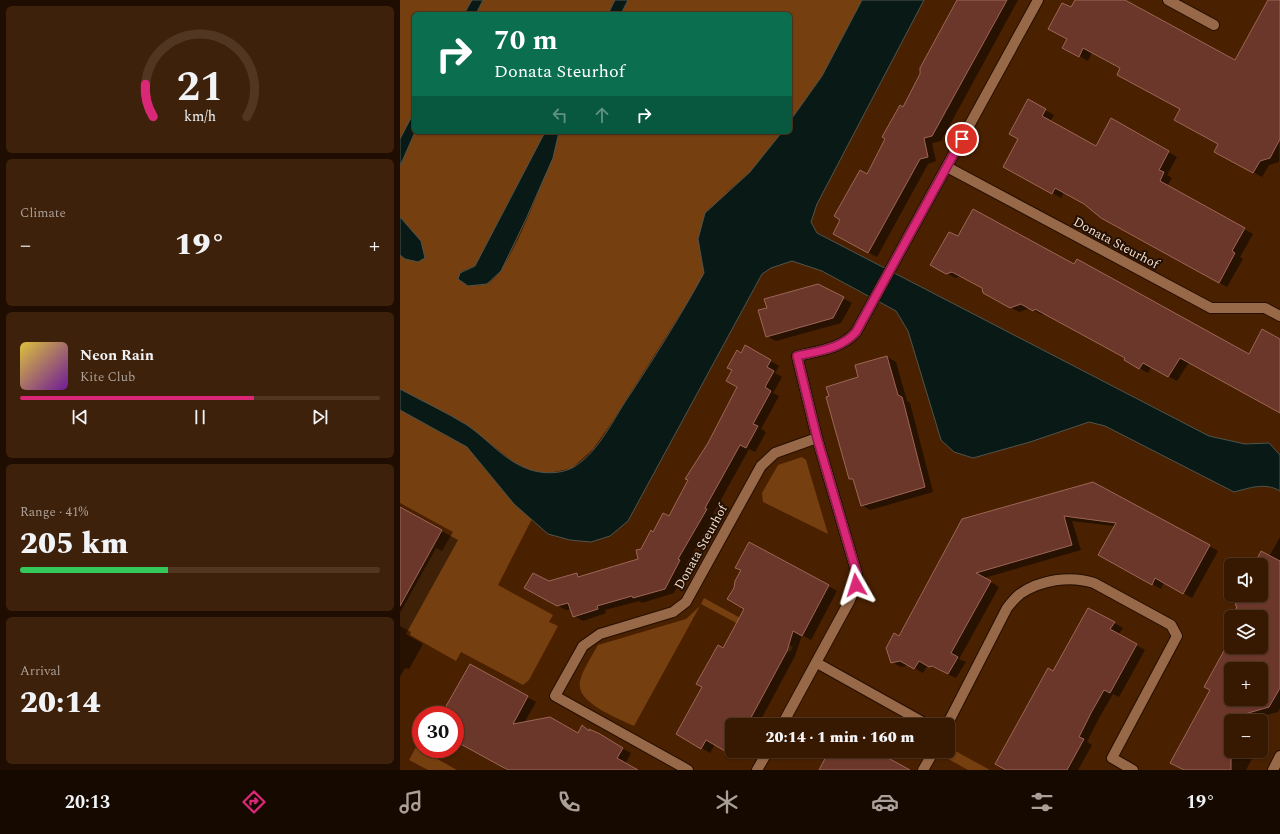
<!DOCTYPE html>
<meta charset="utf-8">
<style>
:root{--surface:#371800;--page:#3e210a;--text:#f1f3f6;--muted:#aaa099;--line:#513722;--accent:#db2777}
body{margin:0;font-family:Spectral,serif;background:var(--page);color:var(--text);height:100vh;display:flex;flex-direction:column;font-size:15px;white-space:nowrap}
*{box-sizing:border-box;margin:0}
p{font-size:13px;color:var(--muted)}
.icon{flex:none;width:22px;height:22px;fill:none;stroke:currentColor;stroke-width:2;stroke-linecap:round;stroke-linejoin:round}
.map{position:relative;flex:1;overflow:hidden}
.drawer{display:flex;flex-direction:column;gap:6px;padding:6px;background:#1e0d00;width:400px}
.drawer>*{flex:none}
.top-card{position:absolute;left:12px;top:12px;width:380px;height:122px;border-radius:6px;box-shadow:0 1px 3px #0004,0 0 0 1px var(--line);background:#0b6e4f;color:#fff;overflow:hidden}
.fabs{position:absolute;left:824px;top:558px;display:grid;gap:8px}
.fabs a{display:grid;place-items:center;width:44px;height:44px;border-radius:6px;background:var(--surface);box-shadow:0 1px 3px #0004,0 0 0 1px var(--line);font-size:20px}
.speed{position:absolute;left:12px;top:706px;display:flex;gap:8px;font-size:20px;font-weight:700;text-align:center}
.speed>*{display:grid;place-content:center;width:52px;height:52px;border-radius:50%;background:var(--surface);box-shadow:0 1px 3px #0004,0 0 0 1px var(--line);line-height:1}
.speed .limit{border:6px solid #d22;background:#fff;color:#111}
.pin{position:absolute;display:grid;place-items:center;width:34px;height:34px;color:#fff;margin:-17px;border:2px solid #fff;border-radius:50%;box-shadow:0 1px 4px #0007}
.me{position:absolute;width:44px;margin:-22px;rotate:354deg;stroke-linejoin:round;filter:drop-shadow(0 0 3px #0008)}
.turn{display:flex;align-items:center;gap:14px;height:84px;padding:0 16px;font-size:18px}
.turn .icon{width:52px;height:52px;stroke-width:2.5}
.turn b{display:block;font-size:28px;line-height:34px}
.lanes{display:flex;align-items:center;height:38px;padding:0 16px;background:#0003;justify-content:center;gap:20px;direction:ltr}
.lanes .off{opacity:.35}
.big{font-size:30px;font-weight:800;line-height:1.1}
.drawer .widget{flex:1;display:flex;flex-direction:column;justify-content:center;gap:6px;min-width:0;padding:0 14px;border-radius:6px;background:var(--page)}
.drawer .dial{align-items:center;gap:0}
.dial svg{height:104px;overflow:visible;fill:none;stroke:var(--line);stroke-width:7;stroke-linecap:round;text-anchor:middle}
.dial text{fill:var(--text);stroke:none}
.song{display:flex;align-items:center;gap:12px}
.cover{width:48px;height:48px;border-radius:6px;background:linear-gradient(135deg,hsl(50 70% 55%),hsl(280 70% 35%))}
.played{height:4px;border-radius:2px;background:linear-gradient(90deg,var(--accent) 65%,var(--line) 65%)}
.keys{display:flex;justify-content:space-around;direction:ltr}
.heat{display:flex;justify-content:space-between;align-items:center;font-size:22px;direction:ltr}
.charge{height:6px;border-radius:3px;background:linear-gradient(90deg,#34c759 41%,var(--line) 0)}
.trip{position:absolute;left:325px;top:718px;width:230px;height:40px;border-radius:6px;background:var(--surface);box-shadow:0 1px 3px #0004,0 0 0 1px var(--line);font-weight:800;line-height:40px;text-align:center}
.dock{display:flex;height:64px;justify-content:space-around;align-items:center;background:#160a00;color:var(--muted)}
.dock .icon{width:28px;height:28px}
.dock .selected{color:var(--accent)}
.dock b{font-size:18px;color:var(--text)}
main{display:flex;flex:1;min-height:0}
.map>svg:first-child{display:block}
</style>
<main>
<section class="drawer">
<div class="widget dial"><svg viewBox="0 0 100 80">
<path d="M14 69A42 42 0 1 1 86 69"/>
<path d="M14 69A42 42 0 0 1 8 44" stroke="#db2777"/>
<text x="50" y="56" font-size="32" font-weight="700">21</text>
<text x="50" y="72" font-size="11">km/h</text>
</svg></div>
<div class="widget"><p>Climate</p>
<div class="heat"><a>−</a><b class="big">19°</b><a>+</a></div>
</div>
<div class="widget">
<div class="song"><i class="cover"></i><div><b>Neon Rain</b><p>Kite Club</p></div></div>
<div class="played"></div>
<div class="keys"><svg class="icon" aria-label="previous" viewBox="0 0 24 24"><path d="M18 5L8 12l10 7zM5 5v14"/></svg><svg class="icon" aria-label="pause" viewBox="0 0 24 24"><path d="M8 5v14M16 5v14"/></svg><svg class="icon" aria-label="next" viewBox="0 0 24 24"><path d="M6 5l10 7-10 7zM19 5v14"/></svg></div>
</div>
<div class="widget"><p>Range · 41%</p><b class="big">205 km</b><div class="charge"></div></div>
<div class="widget"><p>Arrival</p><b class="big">20:14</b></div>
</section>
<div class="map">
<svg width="880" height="770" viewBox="0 0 880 770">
<rect width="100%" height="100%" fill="#492000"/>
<g fill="#763f10">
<path d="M0 0H72L64 14H14V112L0 139Z"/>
<path d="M83 0H215L208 14H76Z"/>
<path d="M228 0H462L422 76 390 121V14H221Z"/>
<path d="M15 132H145L75 266 62 271 58 279 68 286C74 285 82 286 87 284 111 273 152 160 159 132H382L350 172 327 192 298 239 304 273 296 289 212 422 193 449 172 468 145 474 130 470 114 462 66 425 0 389V255L5 259 25 258 21 242 0 217V166Z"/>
<path d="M0 410 67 447 114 504 132 519 98 585 153 615 149 622 158 626 129 680 123 685 61 652 56 661 10 635 11 632 0 626V613L36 548 42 551 53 532 0 503Z"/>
<path d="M402 457 406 460 428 534 363 502 362 493 378 465Z"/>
<path d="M304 598 393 647 390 652 301 604Z"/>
<path d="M300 606 234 726C218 718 175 703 180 681 183 669 192 656 198 645L286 619Z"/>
<path d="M16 747 57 770H28L9 760Z"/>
<path d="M548 747 590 770H568L541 755 543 751H548Z"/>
</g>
<g fill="#091a16" stroke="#50544c">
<path d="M72 0H83L76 14H64Z"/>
<path d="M215 0H228L221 14H208Z"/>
<path d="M462 0H524L417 204 411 222 417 233 809 436 845 444 869 443 880 455V491C865 482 850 488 834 492L705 426 689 422 630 442 573 458 554 452 541 440 508 331 496 311 422 271 392 261 371 268 362 274 228 521 210 536 191 542 170 540 148 534 114 504 67 447 0 410V389C22 401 46 412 67 425 89 440 105 462 131 470 144 474 160 474 172 468 196 455 211 424 225 402 253 360 280 317 304 273L298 239 305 213 350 172 382 132H390V121L422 76Z"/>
<path d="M14 112 15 132 0 166V139Z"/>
<path d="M145 132H159L153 158 127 217 101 271 87 284 68 286 58 279 60 273 75 266Z"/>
<path d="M0 217 21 241 25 258 18 262 5 259 0 255Z"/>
</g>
<g fill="#0007" fill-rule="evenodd">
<path d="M562 0H618L541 141 532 143 536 161 528 164 477 257 443 239 467 175 521 75 519 73 537 39Z"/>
<path d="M676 0H723L835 61 869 0H880L879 162 869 165 862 177 815 151 819 144 781 109 721 68 692 52 688 61 664 47 668 39 671 9Z"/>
<path d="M629 101 654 115 650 122 696 147 711 119 777 157 767 175 772 178 767 186 853 234 840 257 843 259 827 287 702 217 686 204 664 192 661 198 604 166 620 139Z"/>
<path d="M558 238 674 266 849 355 880 344V412L789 362 777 381 751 367 748 373 725 360 727 358 644 313 642 315 631 308 619 312 584 292 582 288 561 276 555 278 531 264Z"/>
<path d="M418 285 452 303 441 323 376 341 367 336Z"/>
<path d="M346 347 379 366 375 373 382 377 373 393 379 396 361 429 366 432 355 452 349 449 313 514H315L286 565 288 566 274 593 242 603 239 601 205 610 206 613 183 621 174 616 171 609 166 610 126 588 177 574 181 577 240 560 241 550 254 533 269 517 338 387 342 354Z"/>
<path d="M487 357 496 362 507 401 510 403 533 492 470 510 462 505 454 481 450 479 459 378Z"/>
<path d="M693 483 818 551 792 598 764 582 761 589 700 555 715 526 672 521 681 550 584 578 599 587 559 659 566 662 556 678 528 665 523 673 509 665 501 667 492 662 499 637 563 520Z"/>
<path d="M0 508 58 540 6 634 23 644 9 669 5 668 0 677Z"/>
<path d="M880 537V708L878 712 844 721H831V751H856L846 770H785L811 690 831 640V647H861V617H844L846 613 842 595H861V565H855L869 557ZM831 669H861V699H831Z"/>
<path d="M350 543 437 591 411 640 402 635 395 656 358 725H332V751H347L340 759 315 744 310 753 277 734 345 609 335 589Z"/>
<path d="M689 609 723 628 718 635 745 650 719 697 713 694 699 718 687 742 692 745 678 770H608L654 672Z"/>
<path d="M127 697 136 702 124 723 178 734 182 727 231 753 225 764 236 770H104L106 768 55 740V715H42Z"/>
<path d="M438 722 444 725H436Z"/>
<path d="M861 731 866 734 861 742Z"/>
<path d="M425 751H481L488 755 487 758 498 770H420L429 754Z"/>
</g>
<g fill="#6a372a" stroke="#9d6657" fill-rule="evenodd">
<path d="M557 0H607L532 136 524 138 528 157 520 159 468 253 433 234 440 220 434 216 460 170 467 174 485 139 482 137 500 105 503 107 520 74V68Z"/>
<path d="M675 0H725L835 60 868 0H880V139L870 158 860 161 853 173 814 152 818 144 774 120 780 109 717 75 720 68 683 48 679 57 662 48 667 39 648 29 662 3 671 7Z"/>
<path d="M628 99 646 109 642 116 696 146 711 118 769 151 759 170 764 172 760 181 845 228 832 251 835 253 819 283 701 218 684 204 655 188 652 194 603 167 618 139 609 134Z"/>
<path d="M573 209 674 264 677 259 849 354 862 329 880 339V413L780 358 768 377 743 363 739 369 724 360 725 358 635 309 633 311 621 304 610 308 583 293 582 288 552 272 546 274 530 265 549 232 558 236Z"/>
<path d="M418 284 444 297 433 318 366 337 358 310 367 308 364 299Z"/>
<path d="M345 345 371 360 367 367 374 371 365 387 371 391 353 424 358 426 346 448 340 445 305 508 307 509 278 559 280 560 265 589 233 598 232 596 197 606 198 609 173 617 168 603 157 606 124 588 133 573 149 581 177 573 178 577 238 559 236 550 241 549 251 530 253 532 263 513 269 516 288 480 285 479 308 443 337 387 326 381 332 370 327 368 337 350 341 353Z"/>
<path d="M487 356 498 395 502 397 505 408 525 487 461 506 453 479H449L426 397 429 396 426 387 458 377 455 365Z"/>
<path d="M693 482 810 545 783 594 755 578 752 585 698 555 716 523 664 516 672 545 576 573 591 581 551 653 558 657 548 674 532 666 529 667 519 661 514 669 500 661 491 663 486 648 494 633 499 636 562 519Z"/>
<path d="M0 507 42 530 0 606Z"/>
<path d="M349 542 429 585 402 636 393 631 387 651 347 725H332V751H325L306 740 301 749 276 734 302 687 296 684 318 645 323 648 344 609 327 599 334 588 335 581 341 570 335 568Z"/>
<path d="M861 551 880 561V688L869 707 831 718V770H784L770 763 810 690 804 687 831 638V647H861V617H843L844 614 836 609 837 606 835 605 841 595H861V565H854ZM831 669H861V699H831Z"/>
<path d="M688 608 715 622 710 629 737 644 710 693 704 690 691 713 679 737 684 739 667 770H606L595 764 648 668 653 671Z"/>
<path d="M70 664 128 696 113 724 150 717 178 733 182 725 189 731V729L200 734 223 748 217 758 238 770H108L55 741V715H41Z"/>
<path d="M429 751H480L479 753 510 770H419Z"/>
</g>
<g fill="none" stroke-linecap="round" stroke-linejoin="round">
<g stroke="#250f01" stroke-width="12">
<g id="minor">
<path d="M768 0 814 25"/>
<path d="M547 167 811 308H865L880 316"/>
<path d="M417 663 528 725"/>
<path d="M382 725 450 600 456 585 457 574 417 438 397 356C418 351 441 349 456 332L638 0"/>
<path d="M547 725 607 608C611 603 615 598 620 594 640 580 670 575 694 583L771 625 777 636 712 758 733 770"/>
<path d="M288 770 155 696 183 646 200 634 273 612 286 602 361 466 375 453 417 438"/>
<path d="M357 770 368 751"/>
<path d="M523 770 534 751"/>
<path d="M873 770 880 756"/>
</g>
</g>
<use href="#minor" stroke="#986949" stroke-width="10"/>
</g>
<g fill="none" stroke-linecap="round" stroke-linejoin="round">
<g stroke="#8e194d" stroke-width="10">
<path id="route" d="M456 585 457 574 417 438 397 356C418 351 441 349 456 332L562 139"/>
</g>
<use href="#route" stroke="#db2777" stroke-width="7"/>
</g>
<g text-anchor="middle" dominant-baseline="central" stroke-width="4" stroke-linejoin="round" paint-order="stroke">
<g font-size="13" fill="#f6dbc9" stroke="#221004">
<text transform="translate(716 243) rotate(28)">Donata Steurhof</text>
<text transform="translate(301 547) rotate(-61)">Donata Steurhof</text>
</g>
</g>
</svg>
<div class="fabs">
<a><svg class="icon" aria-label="sound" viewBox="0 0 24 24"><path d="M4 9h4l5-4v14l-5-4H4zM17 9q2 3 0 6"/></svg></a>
<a><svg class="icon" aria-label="layers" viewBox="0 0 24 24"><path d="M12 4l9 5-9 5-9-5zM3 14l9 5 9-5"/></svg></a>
<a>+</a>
<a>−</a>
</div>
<div class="speed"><div class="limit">30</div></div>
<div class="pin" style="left:562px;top:139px;background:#d93025"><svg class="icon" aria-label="arrive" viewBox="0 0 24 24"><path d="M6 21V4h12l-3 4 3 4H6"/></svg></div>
<svg class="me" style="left:456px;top:585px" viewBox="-20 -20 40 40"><path d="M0-17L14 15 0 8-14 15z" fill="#db2777" stroke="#fff" stroke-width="4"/></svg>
<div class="trip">20:14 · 1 min · 160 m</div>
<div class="top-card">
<div class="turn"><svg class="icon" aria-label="right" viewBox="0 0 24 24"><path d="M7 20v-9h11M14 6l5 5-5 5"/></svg><div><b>70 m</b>Donata Steurhof</div></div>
<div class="lanes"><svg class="icon off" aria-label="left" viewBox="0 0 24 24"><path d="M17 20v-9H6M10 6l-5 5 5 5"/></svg><svg class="icon off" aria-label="ahead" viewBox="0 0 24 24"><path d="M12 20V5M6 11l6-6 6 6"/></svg><svg class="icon" aria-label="right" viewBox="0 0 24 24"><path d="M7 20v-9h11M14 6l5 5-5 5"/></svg></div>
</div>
</div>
</main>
<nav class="dock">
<b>20:13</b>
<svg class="icon selected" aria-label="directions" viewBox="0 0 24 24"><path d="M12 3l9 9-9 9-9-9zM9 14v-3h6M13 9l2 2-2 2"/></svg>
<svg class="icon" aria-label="music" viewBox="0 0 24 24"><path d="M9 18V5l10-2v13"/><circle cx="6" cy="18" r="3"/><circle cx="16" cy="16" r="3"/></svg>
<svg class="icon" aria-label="phone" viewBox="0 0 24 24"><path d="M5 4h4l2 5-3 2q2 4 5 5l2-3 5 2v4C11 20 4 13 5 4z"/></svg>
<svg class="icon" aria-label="climate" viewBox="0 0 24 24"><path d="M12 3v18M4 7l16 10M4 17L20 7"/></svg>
<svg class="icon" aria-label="car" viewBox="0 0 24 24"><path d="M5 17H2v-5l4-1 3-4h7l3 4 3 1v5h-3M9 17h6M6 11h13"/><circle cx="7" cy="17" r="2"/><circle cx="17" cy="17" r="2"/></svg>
<svg class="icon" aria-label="filters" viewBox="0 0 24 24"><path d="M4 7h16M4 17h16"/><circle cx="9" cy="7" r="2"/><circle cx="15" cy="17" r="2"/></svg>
<b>19°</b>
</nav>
